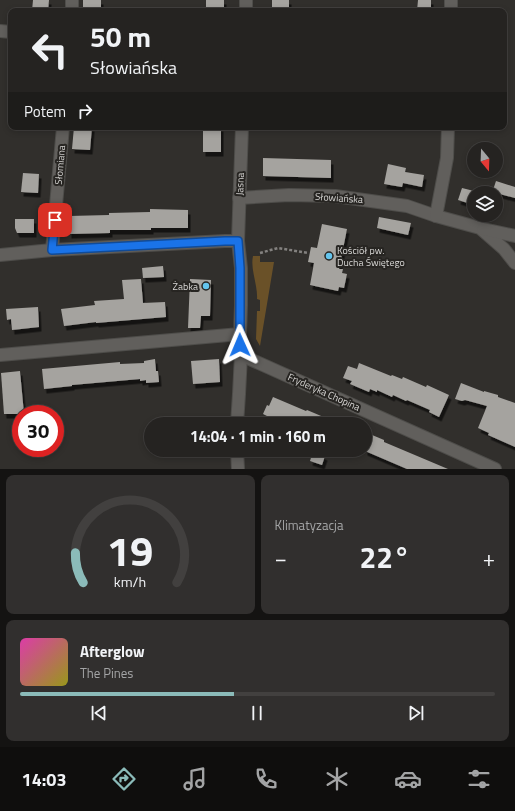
<!DOCTYPE html>
<html lang="pl">
<meta charset="utf-8">
<style>
:root{--surface:#252321;--page:#312f2e;--text:#f1f3f6;--muted:#a3a4a5;--line:#42403f;--accent:#8bbbb9}
body{margin:0;font-family:"Titillium Web",sans-serif;background:var(--page);color:var(--text);height:100vh;display:flex;flex-direction:column;font-size:15px;white-space:nowrap}
*{box-sizing:border-box;margin:0}
p{font-size:13px;color:var(--muted)}
.icon{flex:none;width:22px;height:22px;fill:none;stroke:currentColor;stroke-width:2;stroke-linecap:round;stroke-linejoin:round}
.map{position:relative;height:469px;overflow:hidden}
.drawer{display:flex;flex-direction:column;gap:6px;padding:6px;background:#141312;flex:1}
.drawer>*{flex:none}
.hud{position:absolute;left:8px;top:8px;width:499px;height:122px;border-radius:8px;box-shadow:0 2px 6px #0003,0 0 0 1px var(--line);background:#252321;color:var(--text);overflow:hidden}
.needle{width:26px;rotate:161deg}
.buttons{position:absolute;left:467px;top:142px;display:grid;gap:8px}
.buttons a{display:grid;place-items:center;width:36px;height:36px;border-radius:50%;background:var(--surface);box-shadow:0 2px 6px #0003,0 0 0 1px var(--line);font-size:20px}
.speed{position:absolute;left:12px;top:405px;display:flex;gap:8px;font-size:20px;font-weight:700;text-align:center}
.speed>*{display:grid;place-content:center;width:52px;height:52px;border-radius:50%;background:var(--surface);box-shadow:0 2px 6px #0003,0 0 0 1px var(--line);line-height:1}
.speed .limit{border:6px solid #d22;background:#fff;color:#111}
.pin{position:absolute;display:grid;place-items:center;width:34px;height:34px;color:#fff;margin:-17px;border-radius:8px;box-shadow:0 2px 6px #0006}
.me{position:absolute;width:44px;margin:-22px;rotate:359deg;stroke-linejoin:round;filter:drop-shadow(0 0 3px #0008)}
.turn{display:flex;align-items:center;gap:14px;height:84px;padding:0 16px;font-size:18px}
.turn .icon{width:52px;height:52px;stroke-width:2.5}
.turn b{display:block;font-size:28px;line-height:34px}
.then{display:flex;align-items:center;height:38px;padding:0 16px;background:#0003;gap:8px;font-size:15px}
.big{font-size:30px;font-weight:700;line-height:1.1}
.drawer .tile{flex:1;display:flex;flex-direction:column;justify-content:center;gap:6px;min-width:0;padding:0 14px;border-radius:8px;background:var(--page)}
.drawer .dial{align-items:center;gap:0}
.dial svg{height:104px;overflow:visible;fill:none;stroke:var(--line);stroke-width:7;stroke-linecap:round;text-anchor:middle}
.dial text{fill:var(--text);stroke:none}
.song{display:flex;align-items:center;gap:12px}
.cover{width:48px;height:48px;border-radius:6px;background:linear-gradient(135deg,hsl(320 70% 55%),hsl(60 70% 35%))}
.played{height:4px;border-radius:2px;background:linear-gradient(90deg,var(--accent) 45%,var(--line) 45%)}
.keys{display:flex;justify-content:space-around;direction:ltr}
.heat{display:flex;justify-content:space-between;align-items:center;font-size:22px;direction:ltr}
.drawer .tiles{flex:1;display:grid;gap:6px;grid-template-columns:1fr 1fr}
.tile:last-child{grid-column:span 2}
.trip{position:absolute;left:144px;top:417px;width:228px;height:40px;border-radius:20px;background:var(--surface);box-shadow:0 2px 6px #0003,0 0 0 1px var(--line);font-weight:700;line-height:40px;text-align:center}
.tabs{display:flex;height:64px;justify-content:space-around;align-items:center;background:#0f0e0d;color:var(--muted)}
.tabs .icon{width:28px;height:28px}
.tabs .on{color:var(--accent)}
.tabs b{font-size:18px;color:var(--text)}
.map>svg:first-child{display:block}
</style>
<div class="map">
<svg width="515" height="469" viewBox="0 0 515 469">
<defs>
<filter id="shadow"><feDropShadow dx="2.5" dy="4.5" stdDeviation="0" flood-color="#0009"/></filter>
</defs>
<rect width="100%" height="100%" fill="#312f2c"/>
<path fill="#6a5128" d="M253 256H260V262H274L260 346 256 339 257 311H260V300L257 299C258 285 250 269 253 256Z"/>
<g fill="#a5a39f" filter="url(#shadow)">
<path d="M33 0H49L48 11H32Z"/>
<rect x="83" y="0" width="18" height="11"/>
<rect x="206" y="0" width="18" height="11"/>
<rect x="272" y="0" width="17" height="11"/>
<path d="M418 0H431V11H417Z"/>
<path d="M74 127H92L90 150 72 149Z"/>
<rect x="203" y="127" width="18" height="25"/>
<path d="M263 158 331 160V178L263 176Z"/>
<path d="M388 164 406 168 405 172 424 175 422 187 403 183 402 187 384 184Z"/>
<path d="M23 173 39 174 38 193 21 192Z"/>
<path d="M496 181 515 187V198L496 193H492Z"/>
<path d="M462 188 474 191V205L458 200Z"/>
<path d="M150 209 188 210V228H151V230H110V233L69 234V216L109 215V213L150 212Z"/>
<path d="M379 217 411 223 408 235 377 228Z"/>
<path d="M15 219H34V233H17L15 228Z"/>
<path d="M322 224 347 229 339 269H343L342 273 347 274 344 288 339 287 338 291 310 285 314 263 308 262 311 247 317 248Z"/>
<path d="M163 266 164 277 143 278 142 268Z"/>
<path d="M141 279 143 303 165 302 166 317 96 323V322L64 326 61 309 95 305 94 301 124 299 122 280Z"/>
<path d="M190 279 211 280 210 316H201L200 328H188Z"/>
<path d="M38 307 39 327 12 330 11 319 7 320 6 309Z"/>
<path d="M155 359 156 371H158L159 382 146 383V380L140 381V379L72 385V386L44 389 42 369 120 362V364L144 363V361Z"/>
<path d="M219 359 220 382 193 384 191 361Z"/>
<path d="M359 363 391 376 392 375 402 379 403 377 426 387 427 385 449 395 439 417 429 412 430 410 407 400 406 401 393 395 392 397 377 390V392L370 389 369 392 350 384 352 381 343 378 348 366 357 369Z"/>
<path d="M20 371 24 414H4L1 373Z"/>
<path d="M461 383 484 392V391L498 395V397L515 403V447L488 435 489 433 478 428 487 406 465 400 462 401 455 399Z"/>
<path d="M273 397 306 411 307 410 340 424H295L277 417 275 420 263 414 267 405 269 406Z"/>
<path d="M365 432 384 440V442L448 469H407L365 451Z"/>
<path d="M313 451 325 456 322 465 310 461Z"/>
</g>
<g fill="none" stroke-linecap="round" stroke-linejoin="round">
<g stroke="#4e4d4a" stroke-width="14">
<g id="minor">
<path d="M72 11V0"/>
<path d="M246 11V0"/>
<path d="M451 11V0"/>
<path d="M0 31 11 32"/>
<path d="M239 198 289 195 335 196 407 206 436 216 480 228 504 249 515 263"/>
<path d="M436 216 447 158 448 127"/>
<path d="M483 229 515 236"/>
<path d="M52 250 63 127"/>
<path d="M0 255 52 250 225 241H238"/>
<path d="M0 355 240 334"/>
<path d="M241 355 495 469"/>
<path d="M237 424 239 394 241 355 240 334 241 305V268L238 241 242 127"/>
<path d="M237 450 238 469"/>
</g>
</g>
<path stroke="#83817f" stroke-width="2.5" stroke-dasharray="3 2" stroke-linecap="butt" d="M260 253 278 248 308 253"/>
<use href="#minor" stroke="#615f5c" stroke-width="12"/>
</g>
<g fill="none" stroke-linecap="round" stroke-linejoin="round">
<g stroke="#114b97" stroke-width="10">
<path id="route" d="M55 220 52 250 225 241H238L240 268V345"/>
</g>
<use href="#route" stroke="#1a73e8" stroke-width="7"/>
</g>
<g fill="#64c5ee" stroke="#272522" stroke-width="1.5">
<circle cx="329" cy="256" r="4"/>
<circle cx="206" cy="286" r="4"/>
</g>
<g text-anchor="middle" dominant-baseline="central" stroke-width="4" stroke-linejoin="round" paint-order="stroke">
<g font-size="10" fill="#d8d7d5" stroke="#272522">
<text transform="translate(60 165) rotate(-85)">Słomiana</text>
<text transform="translate(240 184) rotate(-88)">Jasna</text>
<text transform="translate(339 198) rotate(4)">Słowiańska</text>
<text transform="translate(324 392) rotate(24)">Fryderyka Chopina</text>
</g>
<g font-size="10" fill="#d8d7d5" stroke="#272522" text-anchor="start">
<text x="337" y="250">Kościół pw.<tspan x="337" dy="12">Ducha Świętego</tspan></text>
<text x="198" y="286" text-anchor="end">Żabka</text>
</g>
</g>
</svg>
<div class="buttons">
<a><svg class="needle" viewBox="-14 -14 28 28"><path d="M0-13l5 13h-10z" fill="#e53935"/><path d="M0 13l5-13h-10z" fill="#a3a4a5"/></svg></a>
<a><svg class="icon" aria-label="layers" viewBox="0 0 24 24"><path d="M12 4l9 5-9 5-9-5zM3 14l9 5 9-5"/></svg></a>
</div>
<div class="speed"><div class="limit">30</div></div>
<div class="pin" style="left:55px;top:220px;background:#d93025"><svg class="icon" aria-label="arrive" viewBox="0 0 24 24"><path d="M6 21V4h12l-3 4 3 4H6"/></svg></div>
<svg class="me" style="left:240px;top:345px" viewBox="-20 -20 40 40"><path d="M0-17L14 15 0 8-14 15z" fill="#1a73e8" stroke="#fff" stroke-width="4"/></svg>
<div class="trip">14:04 · 1 min · 160 m</div>
<div class="hud">
<div class="turn"><svg class="icon" aria-label="left" viewBox="0 0 24 24"><path d="M17 20v-9H6M10 6l-5 5 5 5"/></svg><div><b>50 m</b>Słowiańska</div></div>
<div class="then">Potem<svg class="icon" aria-label="right" viewBox="0 0 24 24"><path d="M7 20v-9h11M14 6l5 5-5 5"/></svg></div>
</div>
</div>
<section class="drawer">
<div class="tiles">
<div class="tile dial"><svg viewBox="0 0 100 80">
<path d="M14 69A42 42 0 1 1 86 69"/>
<path d="M14 69A42 42 0 0 1 8 46" stroke="#8bbbb9"/>
<text x="50" y="56" font-size="32" font-weight="700">19</text>
<text x="50" y="72" font-size="11">km/h</text>
</svg></div>
<div class="tile"><p>Klimatyzacja</p>
<div class="heat"><a>−</a><b class="big">22°</b><a>+</a></div>
</div>
<div class="tile">
<div class="song"><i class="cover"></i><div><b>Afterglow</b><p>The Pines</p></div></div>
<div class="played"></div>
<div class="keys"><svg class="icon" aria-label="previous" viewBox="0 0 24 24"><path d="M18 5L8 12l10 7zM5 5v14"/></svg><svg class="icon" aria-label="pause" viewBox="0 0 24 24"><path d="M8 5v14M16 5v14"/></svg><svg class="icon" aria-label="next" viewBox="0 0 24 24"><path d="M6 5l10 7-10 7zM19 5v14"/></svg></div>
</div>
</div>
</section>
<nav class="tabs">
<b>14:03</b>
<svg class="icon on" aria-label="directions" viewBox="0 0 24 24"><path d="M12 3l9 9-9 9-9-9zM9 14v-3h6M13 9l2 2-2 2"/></svg>
<svg class="icon" aria-label="music" viewBox="0 0 24 24"><path d="M9 18V5l10-2v13"/><circle cx="6" cy="18" r="3"/><circle cx="16" cy="16" r="3"/></svg>
<svg class="icon" aria-label="phone" viewBox="0 0 24 24"><path d="M5 4h4l2 5-3 2q2 4 5 5l2-3 5 2v4C11 20 4 13 5 4z"/></svg>
<svg class="icon" aria-label="climate" viewBox="0 0 24 24"><path d="M12 3v18M4 7l16 10M4 17L20 7"/></svg>
<svg class="icon" aria-label="car" viewBox="0 0 24 24"><path d="M5 17H2v-5l4-1 3-4h7l3 4 3 1v5h-3M9 17h6M6 11h13"/><circle cx="7" cy="17" r="2"/><circle cx="17" cy="17" r="2"/></svg>
<svg class="icon" aria-label="filters" viewBox="0 0 24 24"><path d="M4 7h16M4 17h16"/><circle cx="9" cy="7" r="2"/><circle cx="15" cy="17" r="2"/></svg>
</nav>
